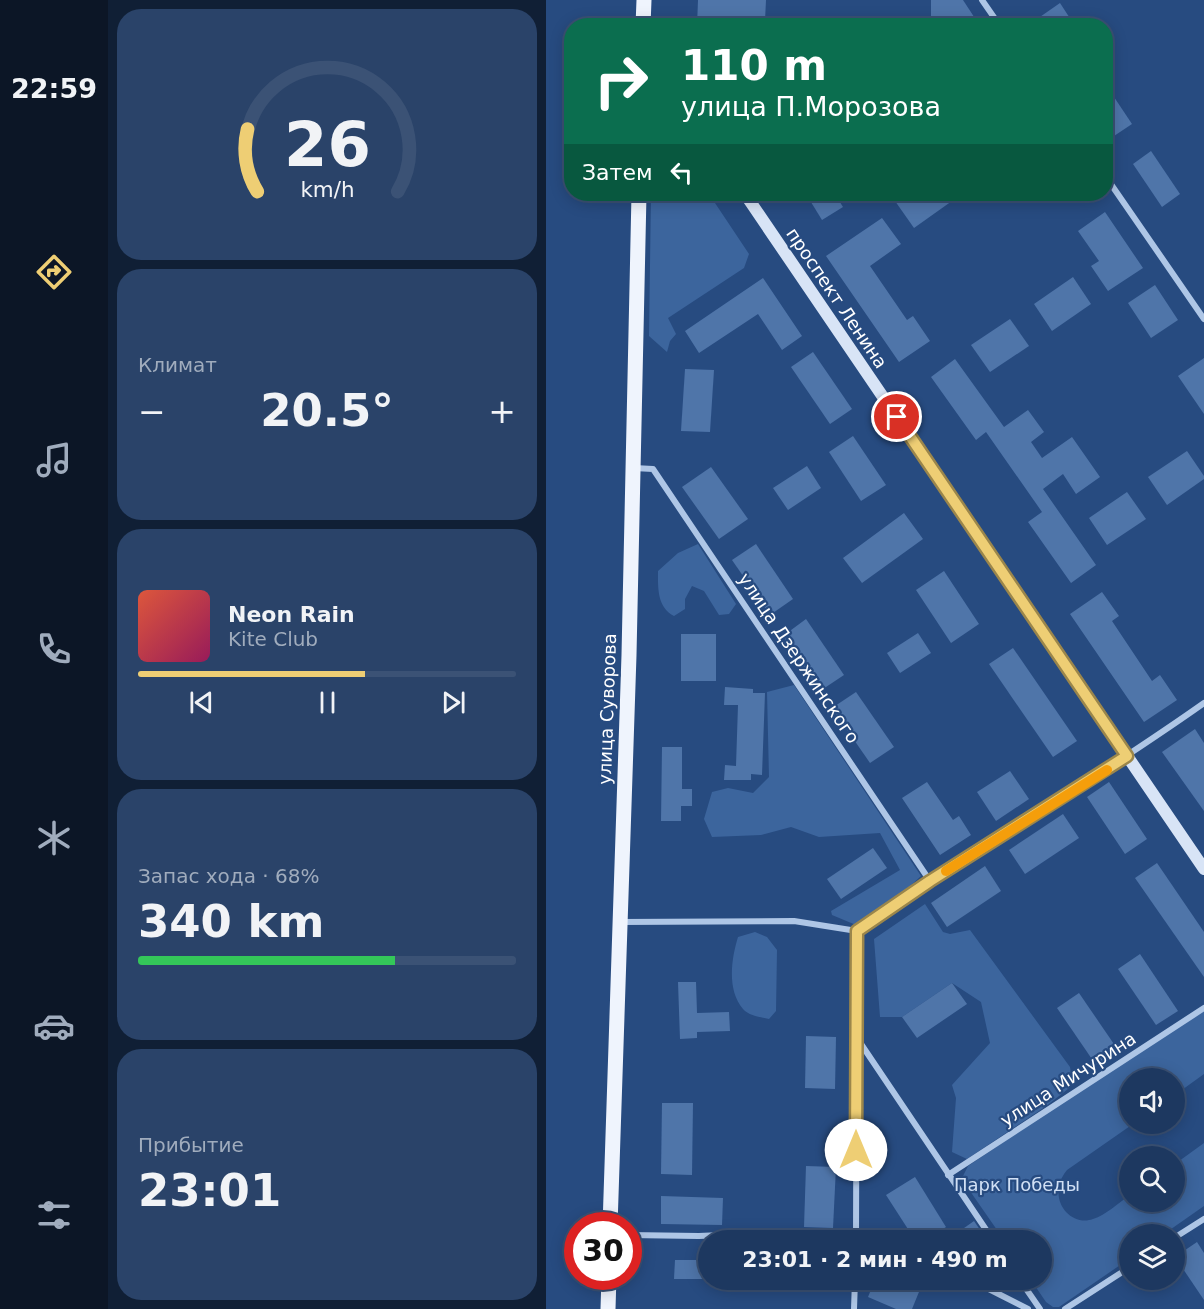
<!DOCTYPE html>
<html lang="ru">
<meta charset="utf-8">
<style>
:root{--surface:#1d3860;--page:#2a4369;--text:#f1f3f6;--muted:#a0acbd;--line:#3b5275;--accent:#eece74}
body{margin:0;font-family:"DejaVu Sans",sans-serif;background:var(--page);color:var(--text);height:100vh;display:flex;flex-direction:column;font-size:22px;white-space:nowrap}
*{box-sizing:border-box;margin:0}
p{font-size:20px;color:var(--muted)}
.icon{flex:none;width:33px;height:33px;fill:none;stroke:currentColor;stroke-width:2;stroke-linecap:round;stroke-linejoin:round}
.map{position:relative;flex:1;overflow:hidden}
.drawer{display:flex;flex-direction:column;gap:9px;padding:9px;background:#101f35;width:438px}
.drawer>*{flex:none}
.guide{position:absolute;left:18px;top:18px;width:549px;height:183px;border-radius:24px;box-shadow:0 3px 15px #0003,0 0 0 2px var(--line);background:#0b6e4f;color:#fff;overflow:hidden}
.buttons{position:absolute;left:573px;top:1068px;display:grid;gap:12px}
.buttons a{display:grid;place-items:center;width:66px;height:66px;border-radius:50%;background:var(--surface);box-shadow:0 3px 15px #0003,0 0 0 2px var(--line);font-size:30px}
.speed{position:absolute;left:18px;top:1212px;display:flex;gap:12px;font-size:30px;font-weight:700;text-align:center}
.speed>*{display:grid;place-content:center;width:78px;height:78px;border-radius:50%;background:var(--surface);box-shadow:0 3px 15px #0003,0 0 0 2px var(--line);line-height:1}
.speed .limit{border:9px solid #d22;background:#fff;color:#111}
.pin{position:absolute;display:grid;place-items:center;width:51px;height:51px;color:#fff;margin:-26px;border:3px solid #fff;border-radius:50%;box-shadow:0 2px 6px #0007}
.me{position:absolute;width:66px;margin:-33px;rotate:0deg;stroke-linejoin:round;filter:drop-shadow(0 0 4px #0008)}
.turn{display:flex;align-items:center;gap:21px;height:126px;padding:0 18px;font-size:27px}
.turn .icon{width:78px;height:78px;stroke-width:2.5}
.turn b{display:block;font-size:42px;line-height:51px}
.then{display:flex;align-items:center;height:57px;padding:0 18px;background:#0003;gap:12px;font-size:22px}
.big{font-size:45px;font-weight:800;line-height:1.1}
.drawer .card{flex:1;display:flex;flex-direction:column;justify-content:center;gap:9px;min-width:0;padding:0 21px;border-radius:24px;background:var(--page)}
.drawer .dial{align-items:center;gap:0}
.dial svg{height:156px;overflow:visible;fill:none;stroke:var(--line);stroke-width:7;stroke-linecap:round;text-anchor:middle}
.dial text{fill:var(--text);stroke:none}
.song{display:flex;align-items:center;gap:18px}
.cover{width:72px;height:72px;border-radius:9px;background:linear-gradient(135deg,hsl(10 70% 55%),hsl(330 70% 35%))}
.played{height:6px;border-radius:3px;background:linear-gradient(90deg,var(--accent) 60%,var(--line) 60%)}
.keys{display:flex;justify-content:space-around;direction:ltr}
.heat{display:flex;justify-content:space-between;align-items:center;font-size:33px;direction:ltr}
.charge{height:9px;border-radius:4px;background:linear-gradient(90deg,#34c759 68%,var(--line) 0)}
.trip{position:absolute;left:152px;top:1230px;width:354px;height:60px;border-radius:30px;background:var(--surface);box-shadow:0 3px 15px #0003,0 0 0 2px var(--line);font-weight:800;line-height:60px;text-align:center}
main{display:flex;flex:1;min-height:0}
.tab-bar{display:flex;flex-direction:column;width:108px;justify-content:space-around;align-items:center;background:#0c1626;color:var(--muted)}
.tab-bar .icon{width:42px;height:42px}
.tab-bar .on{color:var(--accent)}
.tab-bar b{font-size:27px;color:var(--text)}
.map>svg:first-child{display:block}
</style>
<main>
<nav class="tab-bar">
<b>22:59</b>
<svg class="icon on" aria-label="directions" viewBox="0 0 24 24"><path d="M12 3l9 9-9 9-9-9zM9 14v-3h6M13 9l2 2-2 2"/></svg>
<svg class="icon" aria-label="music" viewBox="0 0 24 24"><path d="M9 18V5l10-2v13"/><circle cx="6" cy="18" r="3"/><circle cx="16" cy="16" r="3"/></svg>
<svg class="icon" aria-label="phone" viewBox="0 0 24 24"><path d="M5 4h4l2 5-3 2q2 4 5 5l2-3 5 2v4C11 20 4 13 5 4z"/></svg>
<svg class="icon" aria-label="climate" viewBox="0 0 24 24"><path d="M12 3v18M4 7l16 10M4 17L20 7"/></svg>
<svg class="icon" aria-label="car" viewBox="0 0 24 24"><path d="M5 17H2v-5l4-1 3-4h7l3 4 3 1v5h-3M9 17h6M6 11h13"/><circle cx="7" cy="17" r="2"/><circle cx="17" cy="17" r="2"/></svg>
<svg class="icon" aria-label="filters" viewBox="0 0 24 24"><path d="M4 7h16M4 17h16"/><circle cx="9" cy="7" r="2"/><circle cx="15" cy="17" r="2"/></svg>
</nav>
<section class="drawer">
<div class="card dial"><svg viewBox="0 0 100 80">
<path d="M14 69A42 42 0 1 1 86 69"/>
<path d="M14 69A42 42 0 0 1 9 37" stroke="#eece74"/>
<text x="50" y="56" font-size="32" font-weight="700">26</text>
<text x="50" y="72" font-size="11">km/h</text>
</svg></div>
<div class="card"><p>Климат</p>
<div class="heat"><a>−</a><b class="big">20.5°</b><a>+</a></div>
</div>
<div class="card">
<div class="song"><i class="cover"></i><div><b>Neon Rain</b><p>Kite Club</p></div></div>
<div class="played"></div>
<div class="keys"><svg class="icon" aria-label="previous" viewBox="0 0 24 24"><path d="M18 5L8 12l10 7zM5 5v14"/></svg><svg class="icon" aria-label="pause" viewBox="0 0 24 24"><path d="M8 5v14M16 5v14"/></svg><svg class="icon" aria-label="next" viewBox="0 0 24 24"><path d="M6 5l10 7-10 7zM19 5v14"/></svg></div>
</div>
<div class="card"><p>Запас хода · 68%</p><b class="big">340 km</b><div class="charge"></div></div>
<div class="card"><p>Прибытие</p><b class="big">23:01</b></div>
</section>
<div class="map">
<svg width="658" height="1309" viewBox="0 0 658 1309">
<rect width="100%" height="100%" fill="#274b80"/>
<g fill="#3c659d">
<path d="M105 194H163L203 254 198 268 122 318 130 334 124 341 121 352 103 336Z"/>
<path d="M152 544 190 604 183 614 173 615 158 591 146 586 139 599V609L128 616C111 607 112 588 112 571L132 553Z"/>
<path d="M248 685 375 876 361 889 310 925 286 915 285 911 354 870 334 833 273 837 245 827 215 835 166 837 158 819 166 792 182 788 207 793 223 777 221 692Z"/>
<path d="M379 904 397 932 404 934 424 930 524 1067 527 1085 499 1107 421 1159 406 1152 410 1098 406 1085 444 1043 435 1002 406 983 356 1017H334L328 939Z"/>
<path d="M209 932 221 937 231 950 230 1011 223 1019C215 1017 203 1016 197 1009 181 990 185 960 192 937Z"/>
<path d="M658 1008V1074L629 1095 628 1078H584V1124H587L521 1170C517 1175 514 1180 513 1187 509 1207 528 1226 547 1219 560 1215 572 1203 583 1196L584 1202H628L629 1164 658 1143V1206L618 1234H584L583 1259 513 1307H507L500 1302 485 1280H495V1240H458L417 1181V1176L422 1166Z"/>
</g>
<g fill="#4f75a9">
<path d="M152 0H220L219 21 186 20 185 26H151Z"/>
<path d="M385 0H417L434 26 385 25Z"/>
<path d="M514 3 529 26H495L491 19Z"/>
<path d="M560 85 586 124 568 136 560 123Z"/>
<path d="M605 151 634 194 616 207 587 164Z"/>
<path d="M260 194H289L297 207 276 220Z"/>
<path d="M360 194H401L406 201 368 228 349 201Z"/>
<path d="M559 212 597 268 562 291 545 266 553 261 532 231Z"/>
<path d="M336 218 355 244 324 266 361 320 367 316 384 341 353 362 280 256Z"/>
<path d="M527 277 545 304 506 331 488 304Z"/>
<path d="M217 278 256 336 236 350 212 314 153 353 139 331Z"/>
<path d="M609 285 632 320 605 338 582 303Z"/>
<path d="M464 319 483 346 444 372 425 345Z"/>
<path d="M267 352 306 409 284 424 245 367Z"/>
<path d="M658 358V414L632 376Z"/>
<path d="M409 359 458 427 482 410 498 432 485 442 496 458 526 437 554 477 530 494 517 474 497 489 550 565 525 583 482 522 496 512 440 432 430 440 385 377Z"/>
<path d="M139 369 168 370 164 432 135 431Z"/>
<path d="M307 436 340 485 315 501 283 452Z"/>
<path d="M641 451 658 476V479L621 505 602 477Z"/>
<path d="M261 466 275 488 242 510 227 488Z"/>
<path d="M165 467 202 519 173 539 136 487Z"/>
<path d="M581 492 600 519 561 545 543 518Z"/>
<path d="M358 513 377 539 316 583 297 558Z"/>
<path d="M210 544 247 599 224 615 186 560Z"/>
<path d="M398 571 433 624 405 643 370 590Z"/>
<path d="M556 592 573 616 566 621 606 681 614 675 631 700 598 722 524 614Z"/>
<path d="M260 619 298 675 274 691 237 636Z"/>
<path d="M372 633 385 653 354 673 341 653Z"/>
<rect x="135" y="634" width="35" height="47"/>
<path d="M467 648 531 741 507 757 443 664Z"/>
<path d="M179 687 207 689V693H219L216 775 205 774V780H178L179 765 190 766 192 705H178Z"/>
<path d="M310 692 348 747 324 763 286 708Z"/>
<path d="M649 729 658 743V811L616 752Z"/>
<path d="M116 747H136V789H146V806H135V821H115Z"/>
<path d="M464 771 483 799 450 821 431 792Z"/>
<path d="M381 782 407 820 413 816 425 835 394 855 356 798Z"/>
<path d="M563 782 601 839 579 854 541 797Z"/>
<path d="M517 814 533 838 479 874 463 850Z"/>
<path d="M327 848 341 868 295 899 281 879Z"/>
<path d="M611 863 658 932V977L589 878Z"/>
<path d="M439 866 455 891 401 927 385 903Z"/>
<path d="M594 954 632 1011 610 1025 572 969Z"/>
<path d="M132 982H150L151 1013 183 1012 184 1031 151 1032V1038L134 1039Z"/>
<path d="M406 983 421 1004 371 1038 356 1017Z"/>
<path d="M533 993 572 1050 550 1065 511 1008Z"/>
<path d="M260 1036 290 1037 289 1089 259 1088Z"/>
<path d="M116 1103H147L146 1175 115 1174Z"/>
<path d="M260 1166 290 1167 287 1228 258 1227Z"/>
<path d="M369 1177 400 1227 380 1240H369L340 1195Z"/>
<path d="M115 1196 177 1198 176 1225 115 1224Z"/>
<path d="M428 1221 441 1240H416L411 1233Z"/>
<path d="M651 1242 658 1253V1300L629 1257Z"/>
<path d="M129 1260H162V1279H128Z"/>
<path d="M329 1280H356L375 1287 366 1309H350L322 1297Z"/>
</g>
<g fill="none" stroke-linecap="round" stroke-linejoin="round">
<g stroke="#aec6e6" stroke-width="6">
<path d="M436 0 454 26"/>
<path d="M560 177 658 319"/>
<path d="M88 468 107 469 384 881"/>
<path d="M74 922 248 921 311 931C425 853 545 783 658 703"/>
<path d="M311 1038 447 1240"/>
<path d="M402 1175 658 1008"/>
<path d="M82 1235 153 1236 196 1234 304 1240"/>
<path d="M628 1238 658 1219"/>
<path d="M310 1240 311 931"/>
<path d="M425 1280 482 1309"/>
<path d="M474 1280 494 1309"/>
<path d="M308 1309 309 1280"/>
<path d="M519 1309 584 1267"/>
</g>
<path stroke="#d8e4f6" stroke-width="12" d="M199 194 658 869"/>
<g stroke="#eff4fd" stroke-width="15">
<path d="M97 26 98 0"/>
<path d="M64 1226 83 655 93 194"/>
<path d="M62 1309 63 1276"/>
</g>
</g>
<g fill="none" stroke-linecap="round" stroke-linejoin="round">
<g stroke="#9b864b" stroke-width="15">
<path id="route" d="M310 1150 311 931 384 881 581 756 351 417"/>
</g>
<use href="#route" stroke="#eece74" stroke-width="10"/>
<path stroke="#f59e0b" stroke-width="10" d="M400 871 561 770"/>
</g>
<g text-anchor="middle" dominant-baseline="central" stroke-width="4.5" stroke-linejoin="round" paint-order="stroke">
<g font-size="18" fill="#fff" stroke="#274b80">
<text transform="translate(291 298) rotate(56)">проспект Ленина</text>
<text transform="translate(253 658) rotate(56)">улица Дзержинского</text>
<text transform="translate(61 709) rotate(-88)">улица Суворова</text>
<text transform="translate(522 1079) rotate(-33)">улица Мичурина</text>
</g>
<g font-size="18" fill="#d1e0f5" stroke="#274b80">
<text x="471" y="1184">Парк Победы</text>
</g>
</g>
</svg>
<div class="buttons">
<a><svg class="icon" aria-label="sound" viewBox="0 0 24 24"><path d="M4 9h4l5-4v14l-5-4H4zM17 9q2 3 0 6"/></svg></a>
<a><svg class="icon" aria-label="search" viewBox="0 0 24 24"><circle cx="10" cy="10" r="6"/><path d="M15 15l6 6"/></svg></a>
<a><svg class="icon" aria-label="layers" viewBox="0 0 24 24"><path d="M12 4l9 5-9 5-9-5zM3 14l9 5 9-5"/></svg></a>
</div>
<div class="speed"><div class="limit">30</div></div>
<div class="pin" style="left:351px;top:417px;background:#d93025"><svg class="icon" aria-label="arrive" viewBox="0 0 24 24"><path d="M6 21V4h12l-3 4 3 4H6"/></svg></div>
<svg class="me" style="left:310px;top:1150px" viewBox="-20 -20 40 40"><circle r="19" fill="#fff"/><path d="M0-13L10 11 0 6-10 11z" fill="#eece74"/></svg>
<div class="trip">23:01 · 2 мин · 490 m</div>
<div class="guide">
<div class="turn"><svg class="icon" aria-label="right" viewBox="0 0 24 24"><path d="M7 20v-9h11M14 6l5 5-5 5"/></svg><div><b>110 m</b>улица П.Морозова</div></div>
<div class="then">Затем<svg class="icon" aria-label="left" viewBox="0 0 24 24"><path d="M17 20v-9H6M10 6l-5 5 5 5"/></svg></div>
</div>
</div>
</main>
